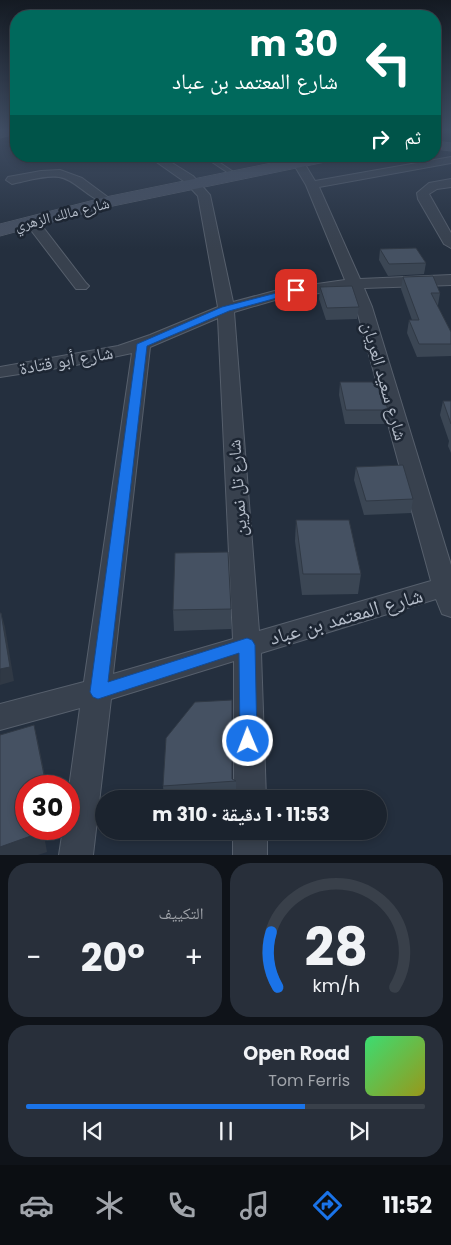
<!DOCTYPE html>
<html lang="ar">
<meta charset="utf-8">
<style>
:root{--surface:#1b232e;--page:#282f3a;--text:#f1f3f6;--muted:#a0a4aa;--line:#39404a;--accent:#1a73e8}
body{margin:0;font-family:Poppins,"Noto Naskh Arabic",sans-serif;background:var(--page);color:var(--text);direction:rtl;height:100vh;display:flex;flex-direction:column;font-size:19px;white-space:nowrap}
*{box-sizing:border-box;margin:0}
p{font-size:16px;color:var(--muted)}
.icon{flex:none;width:28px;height:28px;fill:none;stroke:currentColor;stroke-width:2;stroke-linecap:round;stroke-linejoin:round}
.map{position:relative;height:855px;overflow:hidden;direction:ltr}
.side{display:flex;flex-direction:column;gap:8px;padding:8px;background:#0f1319;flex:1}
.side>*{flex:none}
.hud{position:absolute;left:10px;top:10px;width:431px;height:152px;border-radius:20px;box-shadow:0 2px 8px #0003,0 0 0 1px var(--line);direction:rtl;background:#00695c;color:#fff;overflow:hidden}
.speed{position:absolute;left:15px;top:775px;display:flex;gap:10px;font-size:25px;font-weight:700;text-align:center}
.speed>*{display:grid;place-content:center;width:65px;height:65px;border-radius:50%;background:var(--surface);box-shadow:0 2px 8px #0003,0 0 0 1px var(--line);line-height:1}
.speed .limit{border:8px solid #d22;background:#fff;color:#111}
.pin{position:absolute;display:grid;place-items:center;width:42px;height:42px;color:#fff;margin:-21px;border-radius:10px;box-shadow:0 2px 8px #0006}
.me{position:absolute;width:55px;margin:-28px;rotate:359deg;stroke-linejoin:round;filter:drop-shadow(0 0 4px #0008)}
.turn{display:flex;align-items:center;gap:18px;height:105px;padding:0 20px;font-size:22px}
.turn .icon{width:65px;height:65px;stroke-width:2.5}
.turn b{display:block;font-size:35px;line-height:42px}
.then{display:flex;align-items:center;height:48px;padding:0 20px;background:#0003;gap:10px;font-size:19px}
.big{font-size:38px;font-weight:700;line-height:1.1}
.side .card{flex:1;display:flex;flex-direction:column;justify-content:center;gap:8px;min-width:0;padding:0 18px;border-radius:20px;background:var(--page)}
.side .dial{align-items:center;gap:0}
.dial svg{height:130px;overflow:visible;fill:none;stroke:var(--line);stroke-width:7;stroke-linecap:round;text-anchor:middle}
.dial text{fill:var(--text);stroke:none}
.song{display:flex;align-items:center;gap:15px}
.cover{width:60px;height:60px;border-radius:8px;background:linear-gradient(135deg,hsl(140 70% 55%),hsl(60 70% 35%))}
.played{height:5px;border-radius:2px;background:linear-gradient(90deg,var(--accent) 70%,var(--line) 70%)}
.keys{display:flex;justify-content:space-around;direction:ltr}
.heat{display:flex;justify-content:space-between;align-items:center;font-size:28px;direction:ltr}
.side .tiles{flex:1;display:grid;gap:8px;grid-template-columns:1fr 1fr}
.card:last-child{grid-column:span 2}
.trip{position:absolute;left:95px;top:790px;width:292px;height:50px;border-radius:25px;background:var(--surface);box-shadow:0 2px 8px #0003,0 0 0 1px var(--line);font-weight:700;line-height:50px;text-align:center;direction:rtl}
.menu{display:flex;height:80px;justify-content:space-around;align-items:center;background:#0b0e12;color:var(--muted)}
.menu .icon{width:35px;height:35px}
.menu .active{color:var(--accent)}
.menu b{font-size:22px;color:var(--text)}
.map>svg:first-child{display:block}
</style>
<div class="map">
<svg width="451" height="855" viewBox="0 0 451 855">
<rect width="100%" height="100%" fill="#242f3e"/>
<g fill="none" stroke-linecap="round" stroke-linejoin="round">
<g stroke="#565f6c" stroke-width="2">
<g id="lane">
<path d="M203 156H210L232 171 227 172Z"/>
<path d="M242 156 230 160 227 158 230 156Z"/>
</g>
</g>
<g stroke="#565f6c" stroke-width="2">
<g id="street">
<path d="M148 156H161L193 176 210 195 233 302 282 289 345 280 306 185 293 163 295 161H303L315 181 451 157V163L319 187 360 279 451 275V285L364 288 372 307 451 565V617L442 614 436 599 261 653 266 799H234V661L111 699 93 855H59L63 829H69V788L80 708 0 730V704L84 682 132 353 71 366 0 377V367L118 346 150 335 218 307 198 196 185 182ZM349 289 356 307 431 581 259 631 234 312 282 298ZM218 318 233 639 113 674 150 347Z"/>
<path d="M60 170 82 178 109 198 107 201C93 204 76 179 59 177 44 175 27 181 12 184L6 180 8 177 41 171Z"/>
<path d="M451 179V187L437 189 429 194 451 233V248L444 244 418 199 417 193 429 183Z"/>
<path d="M31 217 36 218 86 283 89 286 86 289H76L24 221Z"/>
<rect x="233" y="831" width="34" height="24"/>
</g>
</g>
<g stroke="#565f6c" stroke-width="1">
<g id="secondary">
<path d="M16 129V134L0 138V130Z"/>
<path d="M435 141 451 143V151L435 149Z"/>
<path d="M306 156H338L330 161 108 207 0 236V224L106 197Z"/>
</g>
</g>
<use href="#lane" fill="#38414e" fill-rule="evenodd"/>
<use href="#street" fill="#38414e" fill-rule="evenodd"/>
<use href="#secondary" fill="#465061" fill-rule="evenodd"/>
</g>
<g fill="#3b4654">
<path d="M380 249 426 263 424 274 388 276 379 260Z"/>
<path d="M403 277 440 293 438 305H437L451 332V356L417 357 407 333 409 320H412L401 289Z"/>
<path d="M320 287 359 307 357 319 326 320 319 299Z"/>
<path d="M340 382 388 410 386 424H345L339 395Z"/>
<path d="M443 401H451V453L448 446 449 441 440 415Z"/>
<path d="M356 467 413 499 411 513 364 515 354 480Z"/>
<path d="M296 520 361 574 358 594 302 595 295 541Z"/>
<path d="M231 609V629L174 631 173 610Z"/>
<path d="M232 779 236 781V799H164L163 786Z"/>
</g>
<g fill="#303945">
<path d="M1 613 5 627 14 681 0 685Z"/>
<path d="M34 725 39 746 47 786H33Z"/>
<path d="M41 829H43L47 852 38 855H0V847Z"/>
</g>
<g fill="#455162" stroke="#303945">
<path d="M416 248 426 263 389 264 380 249Z"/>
<path d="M433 276 440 293H431L451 332V344H419L409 320H419L403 277Z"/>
<path d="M352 286 359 307 327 308 320 287Z"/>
<path d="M340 382H380L388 410H346Z"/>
<path d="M443 401H451V424Z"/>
<path d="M403 465 413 499 366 501 356 467Z"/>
<path d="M296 520H349L361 574H303Z"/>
<path d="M228 552 231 609 173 610 175 553Z"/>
<path d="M0 613H1L10 667 0 669Z"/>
<path d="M232 700V779L236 781 163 786 166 738 195 702Z"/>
<path d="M34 725 45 780 33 784V786H26V829H41L42 832 0 847V735Z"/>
</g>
<linearGradient id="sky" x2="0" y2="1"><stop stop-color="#141a22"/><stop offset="0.52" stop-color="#3f4d63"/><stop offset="1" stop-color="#3f4d63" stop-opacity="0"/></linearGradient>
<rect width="451" height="249" fill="url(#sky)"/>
<path fill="#1a73e8" stroke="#114b97" d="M296 288H299V292L229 311 147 346 108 682 247 638 252 640 255 645 257 741 255 747 248 749 242 747 240 741 239 653 98 699 93 697 90 692 137 344 222 307Z"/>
<g text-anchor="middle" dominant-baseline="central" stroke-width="5" stroke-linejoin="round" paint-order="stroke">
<g font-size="15" fill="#b4bcc9" stroke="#1d2633">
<text transform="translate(62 214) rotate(-14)">شارع مالك الزهري</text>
</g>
<g font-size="18" fill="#b4bcc9" stroke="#1d2633">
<text transform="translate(66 360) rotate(-10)">شارع أبو قتادة</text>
<text transform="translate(385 381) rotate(74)">شارع سعيد العريان</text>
<text transform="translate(237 488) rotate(-94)">شارع تل نمرين</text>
</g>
<g font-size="21" fill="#b4bcc9" stroke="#1d2633">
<text transform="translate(346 616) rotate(-16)">شارع المعتمد بن عباد</text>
</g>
</g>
</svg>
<div class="speed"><div class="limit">30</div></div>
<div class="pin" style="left:296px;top:290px;background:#d93025"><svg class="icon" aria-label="arrive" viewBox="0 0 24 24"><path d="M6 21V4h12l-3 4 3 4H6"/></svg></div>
<svg class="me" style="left:248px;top:741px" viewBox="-20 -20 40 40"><circle r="17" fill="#1a73e8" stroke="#fff" stroke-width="3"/><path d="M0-11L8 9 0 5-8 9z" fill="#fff"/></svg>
<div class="trip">11:53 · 1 دقيقة · 310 m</div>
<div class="hud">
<div class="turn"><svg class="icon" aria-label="left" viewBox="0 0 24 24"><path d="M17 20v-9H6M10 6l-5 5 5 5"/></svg><div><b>30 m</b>شارع المعتمد بن عباد</div></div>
<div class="then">ثم<svg class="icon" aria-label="right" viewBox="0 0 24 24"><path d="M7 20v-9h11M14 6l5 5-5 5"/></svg></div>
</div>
</div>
<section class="side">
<div class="tiles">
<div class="card dial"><svg viewBox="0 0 100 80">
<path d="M14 69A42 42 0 1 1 86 69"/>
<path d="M14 69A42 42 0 0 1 10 35" stroke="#1a73e8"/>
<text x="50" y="56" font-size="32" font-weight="700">28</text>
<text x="50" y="72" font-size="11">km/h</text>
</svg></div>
<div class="card"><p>التكييف</p>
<div class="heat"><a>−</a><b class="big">20°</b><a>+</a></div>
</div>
<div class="card">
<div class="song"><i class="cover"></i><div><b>Open Road</b><p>Tom Ferris</p></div></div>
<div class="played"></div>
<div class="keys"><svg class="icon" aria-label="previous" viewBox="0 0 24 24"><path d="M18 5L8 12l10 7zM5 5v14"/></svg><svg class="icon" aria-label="pause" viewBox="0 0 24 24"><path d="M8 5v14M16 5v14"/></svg><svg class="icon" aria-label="next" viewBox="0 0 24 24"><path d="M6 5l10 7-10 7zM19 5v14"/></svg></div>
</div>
</div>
</section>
<nav class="menu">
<b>11:52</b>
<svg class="icon active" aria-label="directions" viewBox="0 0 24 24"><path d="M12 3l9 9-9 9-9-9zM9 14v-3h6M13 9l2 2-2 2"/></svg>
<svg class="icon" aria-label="music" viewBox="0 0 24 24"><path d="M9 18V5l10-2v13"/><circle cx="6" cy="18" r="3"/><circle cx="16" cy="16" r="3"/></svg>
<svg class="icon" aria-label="phone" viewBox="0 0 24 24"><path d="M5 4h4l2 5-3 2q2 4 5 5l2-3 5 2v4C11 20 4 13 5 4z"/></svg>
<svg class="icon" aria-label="climate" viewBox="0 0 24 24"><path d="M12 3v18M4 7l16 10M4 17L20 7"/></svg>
<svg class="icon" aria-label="car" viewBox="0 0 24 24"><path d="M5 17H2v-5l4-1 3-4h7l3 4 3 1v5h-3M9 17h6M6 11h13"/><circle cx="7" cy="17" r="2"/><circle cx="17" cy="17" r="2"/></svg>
</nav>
